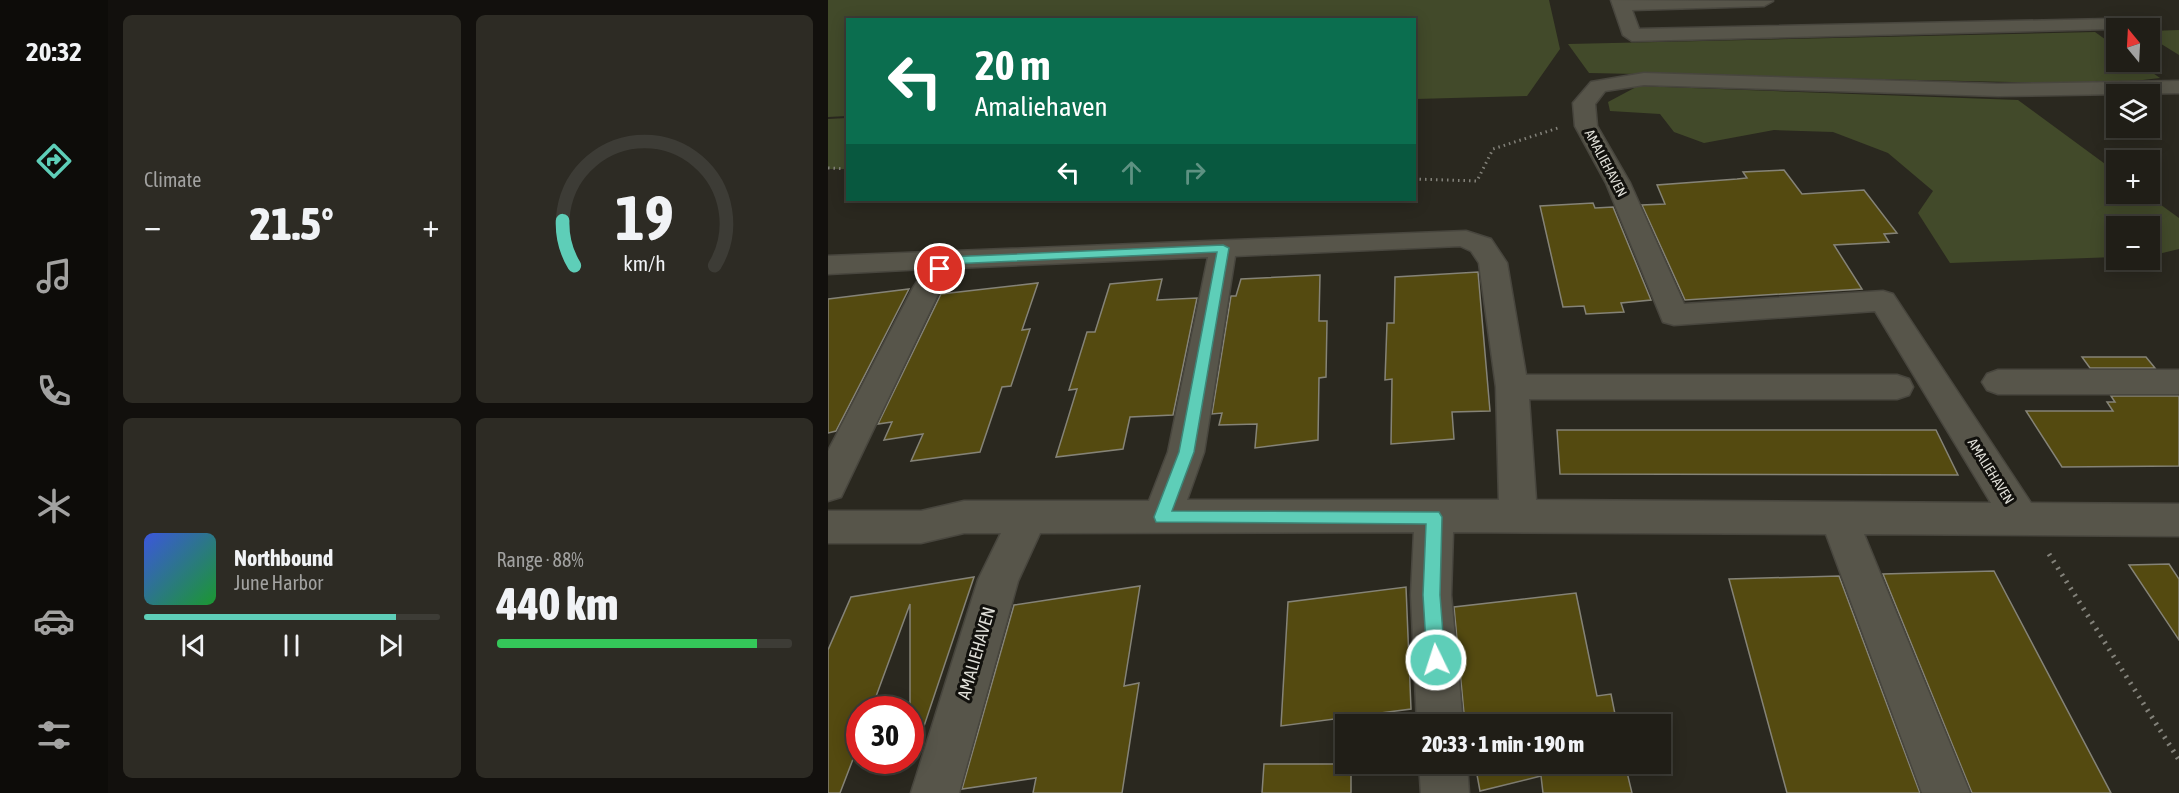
<!DOCTYPE html>
<meta charset="utf-8">
<style>
:root{--surface:#201e17;--page:#2d2b24;--text:#f1f3f6;--muted:#a2a2a1;--line:#3d3c36;--accent:#5eceb8}
body{margin:0;font-family:"Asap Condensed",sans-serif;background:var(--page);color:var(--text);height:100vh;display:flex;flex-direction:column;font-size:22px;white-space:nowrap}
*{box-sizing:border-box;margin:0}
p{font-size:20px;color:var(--muted)}
.icon{flex:none;width:33px;height:33px;fill:none;stroke:currentColor;stroke-width:2;stroke-linecap:round;stroke-linejoin:round}
.map{position:relative;flex:1;overflow:hidden}
.panel{display:flex;flex-direction:column;gap:15px;padding:15px;background:#12100d;width:720px}
.panel>*{flex:none}
.banner{position:absolute;left:18px;top:18px;width:570px;height:183px;border-radius:0px;box-shadow:0 3px 15px #0003,0 0 0 2px var(--line);background:#0b6e4f;color:#fff;overflow:hidden}
.needle{width:39px;rotate:342deg}
.tools{position:absolute;left:1278px;top:18px;display:grid;gap:12px}
.tools a{display:grid;place-items:center;width:54px;height:54px;border-radius:0px;background:var(--surface);box-shadow:0 3px 15px #0003,0 0 0 2px var(--line);font-size:30px}
.speed{position:absolute;left:18px;top:696px;display:flex;gap:12px;font-size:30px;font-weight:700;text-align:center}
.speed>*{display:grid;place-content:center;width:78px;height:78px;border-radius:50%;background:var(--surface);box-shadow:0 3px 15px #0003,0 0 0 2px var(--line);line-height:1}
.speed .limit{border:9px solid #d22;background:#fff;color:#111}
.pin{position:absolute;display:grid;place-items:center;width:51px;height:51px;color:#fff;margin:-26px;border:3px solid #fff;border-radius:50%;box-shadow:0 2px 6px #0007}
.me{position:absolute;width:66px;margin:-33px;rotate:356deg;stroke-linejoin:round;filter:drop-shadow(0 0 4px #0008)}
.turn{display:flex;align-items:center;gap:21px;height:126px;padding:0 30px;font-size:27px}
.turn .icon{width:78px;height:78px;stroke-width:2.5}
.turn b{display:block;font-size:42px;line-height:51px}
.lanes{display:flex;align-items:center;height:57px;padding:0 30px;background:#0003;justify-content:center;gap:30px;direction:ltr}
.lanes .off{opacity:.35}
.big{font-size:45px;font-weight:800;line-height:1.1}
.panel .card{flex:1;display:flex;flex-direction:column;justify-content:center;gap:9px;min-width:0;padding:0 21px;border-radius:9px;background:var(--page)}
.panel .dial{align-items:center;gap:0}
.dial svg{height:156px;overflow:visible;fill:none;stroke:var(--line);stroke-width:7;stroke-linecap:round;text-anchor:middle}
.dial text{fill:var(--text);stroke:none}
.song{display:flex;align-items:center;gap:18px}
.cover{width:72px;height:72px;border-radius:9px;background:linear-gradient(135deg,hsl(230 70% 55%),hsl(130 70% 35%))}
.played{height:6px;border-radius:3px;background:linear-gradient(90deg,var(--accent) 85%,var(--line) 85%)}
.keys{display:flex;justify-content:space-around;direction:ltr}
.heat{display:flex;justify-content:space-between;align-items:center;font-size:33px;direction:ltr}
.charge{height:9px;border-radius:4px;background:linear-gradient(90deg,#34c759 88%,var(--line) 0)}
.panel .tiles{flex:1;display:grid;gap:15px;grid-template-columns:repeat(2,1fr)}
.trip{position:absolute;left:507px;top:714px;width:336px;height:60px;border-radius:0px;background:var(--surface);box-shadow:0 3px 15px #0003,0 0 0 2px var(--line);font-weight:800;line-height:60px;text-align:center}
main{display:flex;flex:1;min-height:0}
.dock{display:flex;flex-direction:column;width:108px;justify-content:space-around;align-items:center;background:#0d0c09;color:var(--muted)}
.dock .icon{width:42px;height:42px}
.dock .on{color:var(--accent)}
.dock b{font-size:27px;color:var(--text)}
.map>svg:first-child{display:block}
</style>
<main>
<nav class="dock">
<b>20:32</b>
<svg class="icon on" aria-label="directions" viewBox="0 0 24 24"><path d="M12 3l9 9-9 9-9-9zM9 14v-3h6M13 9l2 2-2 2"/></svg>
<svg class="icon" aria-label="music" viewBox="0 0 24 24"><path d="M9 18V5l10-2v13"/><circle cx="6" cy="18" r="3"/><circle cx="16" cy="16" r="3"/></svg>
<svg class="icon" aria-label="phone" viewBox="0 0 24 24"><path d="M5 4h4l2 5-3 2q2 4 5 5l2-3 5 2v4C11 20 4 13 5 4z"/></svg>
<svg class="icon" aria-label="climate" viewBox="0 0 24 24"><path d="M12 3v18M4 7l16 10M4 17L20 7"/></svg>
<svg class="icon" aria-label="car" viewBox="0 0 24 24"><path d="M5 17H2v-5l4-1 3-4h7l3 4 3 1v5h-3M9 17h6M6 11h13"/><circle cx="7" cy="17" r="2"/><circle cx="17" cy="17" r="2"/></svg>
<svg class="icon" aria-label="filters" viewBox="0 0 24 24"><path d="M4 7h16M4 17h16"/><circle cx="9" cy="7" r="2"/><circle cx="15" cy="17" r="2"/></svg>
</nav>
<section class="panel">
<div class="tiles">
<div class="card"><p>Climate</p>
<div class="heat"><a>−</a><b class="big">21.5°</b><a>+</a></div>
</div>
<div class="card dial"><svg viewBox="0 0 100 80">
<path d="M14 69A42 42 0 1 1 86 69"/>
<path d="M14 69A42 42 0 0 1 8 46" stroke="#5eceb8"/>
<text x="50" y="56" font-size="32" font-weight="700">19</text>
<text x="50" y="72" font-size="11">km/h</text>
</svg></div>
<div class="card">
<div class="song"><i class="cover"></i><div><b>Northbound</b><p>June Harbor</p></div></div>
<div class="played"></div>
<div class="keys"><svg class="icon" aria-label="previous" viewBox="0 0 24 24"><path d="M18 5L8 12l10 7zM5 5v14"/></svg><svg class="icon" aria-label="pause" viewBox="0 0 24 24"><path d="M8 5v14M16 5v14"/></svg><svg class="icon" aria-label="next" viewBox="0 0 24 24"><path d="M6 5l10 7-10 7zM19 5v14"/></svg></div>
</div>
<div class="card"><p>Range · 88%</p><b class="big">440 km</b><div class="charge"></div></div>
</div>
</section>
<div class="map">
<svg width="1351" height="793" viewBox="0 0 1351 793">
<rect width="100%" height="100%" fill="#2a281f"/>
<g fill="#424a2a">
<path d="M0 0H721L732 49 699 96 587 99 586 20H20L19 116 0 117Z"/>
<path d="M1351 30V55L1322 37V31Z"/>
<path d="M1267 32 1288 47V62H1309L1332 78 1281 84 761 73 740 44Z"/>
<path d="M810 86 1190 100 1288 172V194H1318L1351 218V249L1322 256V226H1288V257L1122 263 1090 213 1105 191 1060 153 1005 132 946 130 876 143 846 132 832 114 782 111 780 102Z"/>
<path d="M19 118V169H0V119Z"/>
</g>
<g fill="#544a10" stroke="#858377" stroke-width="1.5">
<path d="M956 170 974 194 1036 190 1069 233 1056 234 1061 242 1006 245 1034 289 857 300 814 205 837 204 829 185 909 179 919 178 915 172Z"/>
<path d="M765 203 767 208 785 207 823 300 793 303 796 312 758 314 756 306 735 307 712 206Z"/>
<path d="M650 272 662 411 624 412 626 439 563 444 564 379 557 380 559 323H566L567 277Z"/>
<path d="M492 275 491 321H499L498 377 491 378 490 440 427 448 429 424 391 425 394 413 384 414 403 296H408L413 279Z"/>
<path d="M334 279 329 300 369 298 345 415 302 417 295 449 228 457 249 389 241 390 259 332H267L282 284Z"/>
<path d="M210 283 194 330 202 329 183 386 174 387 152 452 83 461 95 434 56 440 64 422 50 424 113 294Z"/>
<path d="M81 289 8 431 0 433V299Z"/>
<path d="M1254 357H1318L1327 368H1262Z"/>
<path d="M1283 396H1351V466L1234 467 1198 411H1285L1279 402H1287Z"/>
<path d="M729 430H1108L1130 475 732 474Z"/>
<path d="M1341 564 1351 579V640L1301 565Z"/>
<path d="M1166 571 1283 793H1144L1055 574Z"/>
<path d="M1011 576 1092 793H959L901 579Z"/>
<path d="M146 577 87 753 82 752V604L43 710H32V741L12 793H0V650L23 597Z"/>
<path d="M312 586 296 686 311 683 294 793H205L208 778 134 789 186 605Z"/>
<path d="M578 587 583 709 453 726 460 602Z"/>
<path d="M748 593 769 696 783 694 789 724H637L626 607Z"/>
<path d="M436 764H523V793H434Z"/>
<path d="M647 764H797L804 793H715L713 776 652 791Z"/>
</g>
<g fill="none" stroke-linecap="round" stroke-linejoin="round">
<g stroke="#48463e" stroke-width="3">
<g id="minor">
<path d="M783 0 945 1 936 6 804 10 811 29 1281 19 1290 24 1281 29 804 41 795 35Z"/>
<path d="M816 73 1170 84 1351 81V93L1170 96 816 85 777 91 767 104 769 126 802 183 856 304 1055 291 1065 294 1203 503 1351 504V536L1036 534 1142 793H1094L998 534 625 532 623 595 635 724H589L583 595 586 532 212 533 190 581 131 793H83L150 580 173 533H136L93 543H0V511H93L136 501H321L340 452 380 257 126 268 113 288 13 497 0 501V451L85 288 97 269 0 274V256L638 231 663 239 679 263 698 375H1069L1081 379 1085 387 1081 395 1069 399H701L708 500 1163 503 1047 311 846 325 835 322 778 183 747 126 745 103 763 82ZM632 246 643 251 651 263 668 387 671 500H359L376 452 407 256Z"/>
<path d="M1170 370H1351V394H1170L1159 390 1154 382 1159 374Z"/>
<path d="M591 764H639L641 793H593Z"/>
</g>
</g>
<g stroke="#83827a" stroke-width="3" stroke-dasharray="1.5 4" stroke-linecap="butt">
<path d="M0 168 20 169"/>
<path d="M586 179 649 181 665 149 730 128"/>
</g>
<path stroke="#83827a" stroke-width="5" stroke-dasharray="2 6" stroke-linecap="butt" d="M1221 554 1351 760"/>
<use href="#minor" fill="#57554a" fill-rule="evenodd"/>
</g>
<path fill="#5eceb8" stroke="#3d8678" stroke-width="1.5" d="M395 245 401 248 366 452 344 511 611 512 614 517 612 595 617 660 614 666 608 669 601 666 599 660 595 595 598 524 328 522 326 517 351 452 389 252 122 264 116 271 107 269 114 258 118 257Z"/>
<g text-anchor="middle" dominant-baseline="central" stroke-width="6" stroke-linejoin="round" paint-order="stroke">
<g font-size="14" fill="#dfded7" stroke="#12110d">
<text transform="translate(778 163) rotate(62)">AMALIEHAVEN</text>
<text transform="translate(1163 471) rotate(58)">AMALIEHAVEN</text>
</g>
<g font-size="18" fill="#dfded7" stroke="#12110d">
<text transform="translate(148 653) rotate(-74)">AMALIEHAVEN</text>
</g>
</g>
</svg>
<div class="tools">
<a><svg class="needle" viewBox="-14 -14 28 28"><path d="M0-13l5 13h-10z" fill="#e53935"/><path d="M0 13l5-13h-10z" fill="#a2a2a1"/></svg></a>
<a><svg class="icon" aria-label="layers" viewBox="0 0 24 24"><path d="M12 4l9 5-9 5-9-5zM3 14l9 5 9-5"/></svg></a>
<a>+</a>
<a>−</a>
</div>
<div class="speed"><div class="limit">30</div></div>
<div class="pin" style="left:112px;top:269px;background:#d93025"><svg class="icon" aria-label="arrive" viewBox="0 0 24 24"><path d="M6 21V4h12l-3 4 3 4H6"/></svg></div>
<svg class="me" style="left:608px;top:660px" viewBox="-20 -20 40 40"><circle r="17" fill="#5eceb8" stroke="#fff" stroke-width="3"/><path d="M0-11L8 9 0 5-8 9z" fill="#fff"/></svg>
<div class="trip">20:33 · 1 min · 190 m</div>
<div class="banner">
<div class="turn"><svg class="icon" aria-label="left" viewBox="0 0 24 24"><path d="M17 20v-9H6M10 6l-5 5 5 5"/></svg><div><b>20 m</b>Amaliehaven</div></div>
<div class="lanes"><svg class="icon" aria-label="left" viewBox="0 0 24 24"><path d="M17 20v-9H6M10 6l-5 5 5 5"/></svg><svg class="icon off" aria-label="ahead" viewBox="0 0 24 24"><path d="M12 20V5M6 11l6-6 6 6"/></svg><svg class="icon off" aria-label="right" viewBox="0 0 24 24"><path d="M7 20v-9h11M14 6l5 5-5 5"/></svg></div>
</div>
</div>
</main>
